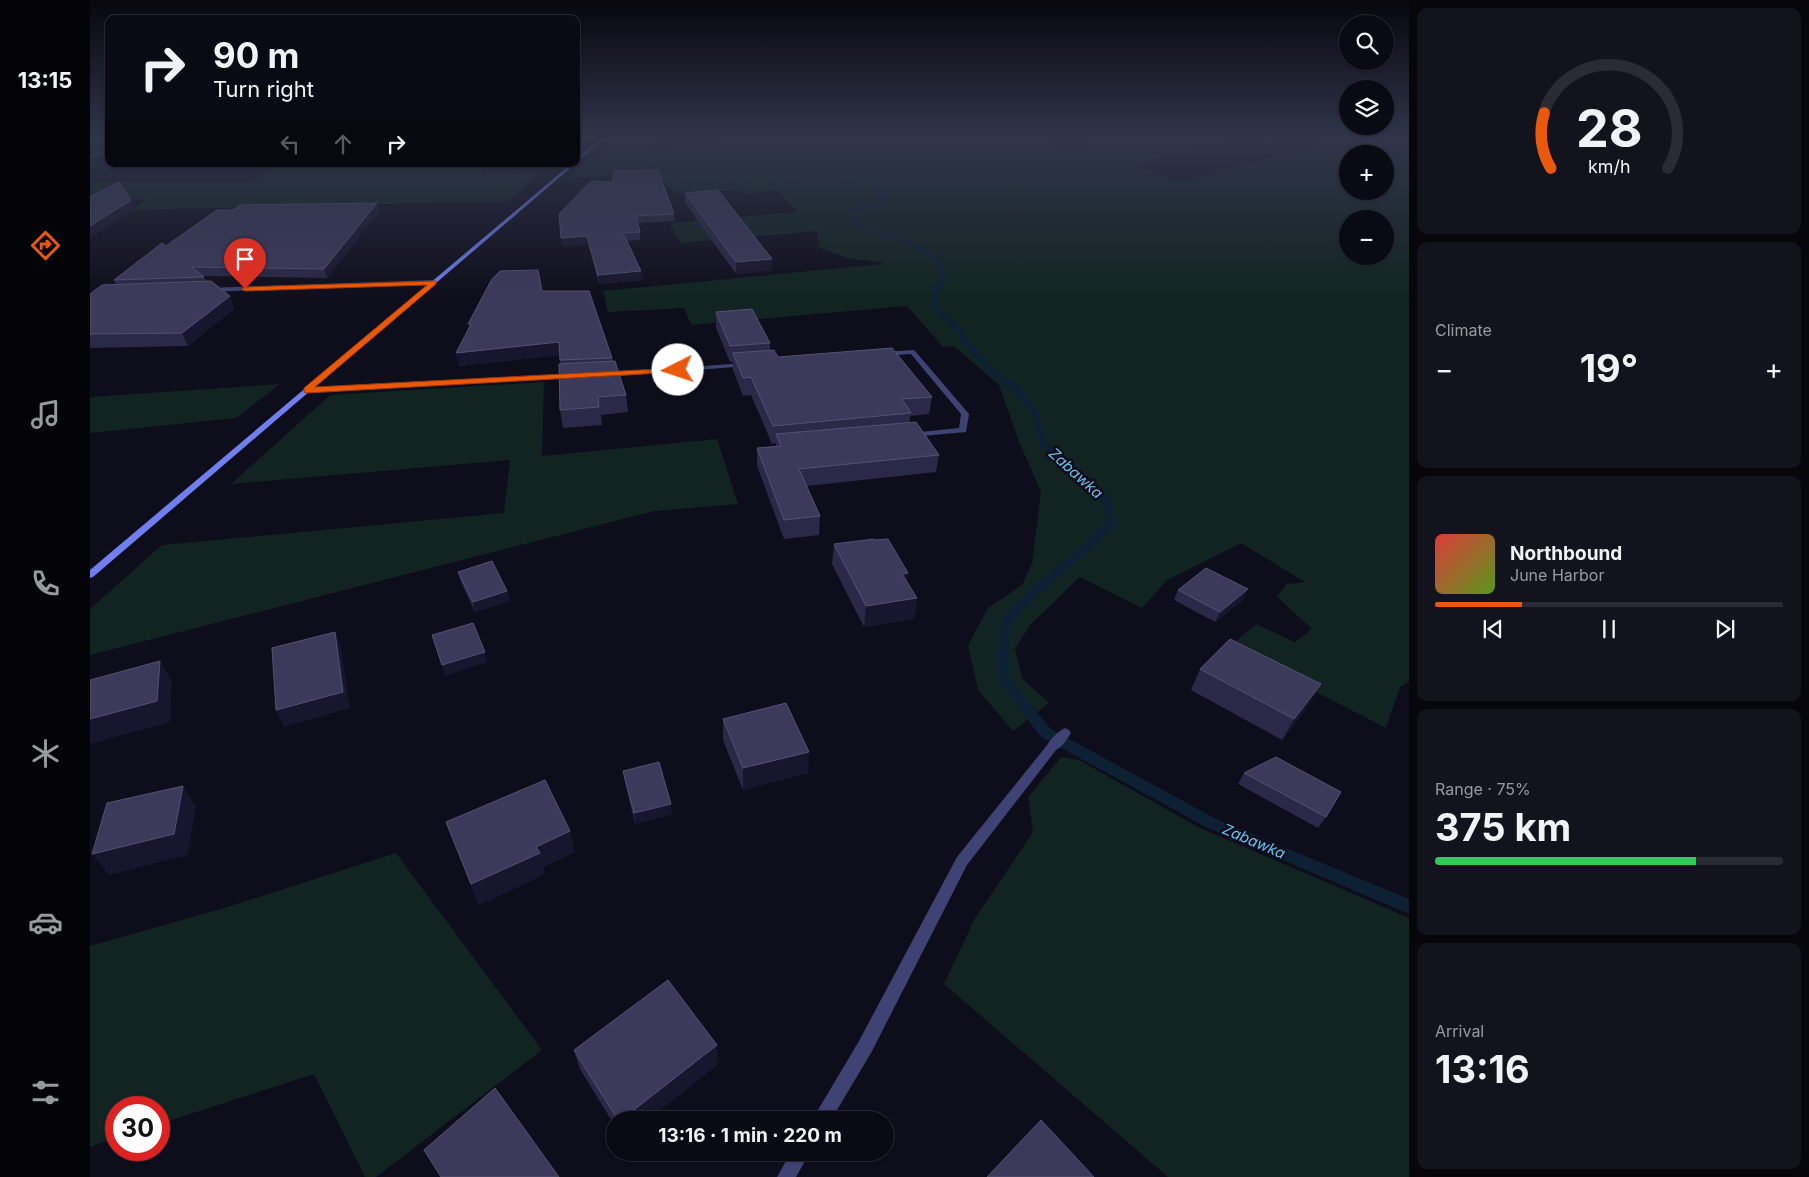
<!DOCTYPE html>
<meta charset="utf-8">
<style>
:root{--surface:#0a0a14;--page:#13131d;--text:#f1f3f6;--muted:#999aa0;--line:#2a2b34;--accent:#ea580c}
body{margin:0;font-family:Inter,sans-serif;background:var(--page);color:var(--text);height:100vh;display:flex;flex-direction:column;font-size:19px;white-space:nowrap}
*{box-sizing:border-box;margin:0}
p{font-size:16px;color:var(--muted)}
.icon{flex:none;width:28px;height:28px;fill:none;stroke:currentColor;stroke-width:2;stroke-linecap:round;stroke-linejoin:round}
.map{position:relative;flex:1;overflow:hidden}
.side{display:flex;flex-direction:column;gap:8px;padding:8px;background:#06060b;width:400px}
.side>*{flex:none}
.top-card{position:absolute;left:15px;top:15px;width:475px;height:152px;border-radius:10px;box-shadow:0 1px 4px #0004,0 0 0 1px var(--line);background:#0a0a14;color:var(--text);overflow:hidden}
.buttons{position:absolute;left:1249px;top:15px;display:grid;gap:10px}
.buttons a{display:grid;place-items:center;width:55px;height:55px;border-radius:50%;background:var(--surface);box-shadow:0 1px 4px #0004,0 0 0 1px var(--line);font-size:25px}
.speed{position:absolute;left:15px;top:1096px;display:flex;gap:10px;font-size:25px;font-weight:700;text-align:center}
.speed>*{display:grid;place-content:center;width:65px;height:65px;border-radius:50%;background:var(--surface);box-shadow:0 1px 4px #0004,0 0 0 1px var(--line);line-height:1}
.speed .limit{border:8px solid #d22;background:#fff;color:#111}
.pin{position:absolute;display:grid;place-items:center;width:42px;height:42px;color:#fff;margin:-51px -21px;border-radius:50% 50% 50% 0;rotate:-45deg;box-shadow:0 0 5px #0007}
.pin .icon{rotate:45deg}
.me{position:absolute;width:55px;margin:-28px;rotate:266deg;stroke-linejoin:round;filter:drop-shadow(0 0 4px #0008)}
.turn{display:flex;align-items:center;gap:18px;height:105px;padding:0 25px;font-size:22px}
.turn .icon{width:65px;height:65px;stroke-width:2.5}
.turn b{display:block;font-size:35px;line-height:42px}
.lanes{display:flex;align-items:center;height:48px;padding:0 25px;background:#0003;justify-content:center;gap:25px;direction:ltr}
.lanes .off{opacity:.35}
.big{font-size:38px;font-weight:700;line-height:1.1}
.side .widget{flex:1;display:flex;flex-direction:column;justify-content:center;gap:8px;min-width:0;padding:0 18px;border-radius:10px;background:var(--page)}
.side .dial{align-items:center;gap:0}
.dial svg{height:130px;overflow:visible;fill:none;stroke:var(--line);stroke-width:7;stroke-linecap:round;text-anchor:middle}
.dial text{fill:var(--text);stroke:none}
.song{display:flex;align-items:center;gap:15px}
.cover{width:60px;height:60px;border-radius:8px;background:linear-gradient(135deg,hsl(0 70% 55%),hsl(90 70% 35%))}
.played{height:5px;border-radius:2px;background:linear-gradient(90deg,var(--accent) 25%,var(--line) 25%)}
.keys{display:flex;justify-content:space-around;direction:ltr}
.heat{display:flex;justify-content:space-between;align-items:center;font-size:28px;direction:ltr}
.charge{height:8px;border-radius:4px;background:linear-gradient(90deg,#34c759 75%,var(--line) 0)}
.trip{position:absolute;left:516px;top:1111px;width:288px;height:50px;border-radius:25px;background:var(--surface);box-shadow:0 1px 4px #0004,0 0 0 1px var(--line);font-weight:700;line-height:50px;text-align:center}
main{display:flex;flex:1;min-height:0}
.tab-bar{display:flex;flex-direction:column;width:90px;justify-content:space-around;align-items:center;background:#040408;color:var(--muted)}
.tab-bar .icon{width:35px;height:35px}
.tab-bar .on{color:var(--accent)}
.tab-bar b{font-size:22px;color:var(--text)}
.map>svg:first-child{display:block}
</style>
<main>
<nav class="tab-bar">
<b>13:15</b>
<svg class="icon on" aria-label="directions" viewBox="0 0 24 24"><path d="M12 3l9 9-9 9-9-9zM9 14v-3h6M13 9l2 2-2 2"/></svg>
<svg class="icon" aria-label="music" viewBox="0 0 24 24"><path d="M9 18V5l10-2v13"/><circle cx="6" cy="18" r="3"/><circle cx="16" cy="16" r="3"/></svg>
<svg class="icon" aria-label="phone" viewBox="0 0 24 24"><path d="M5 4h4l2 5-3 2q2 4 5 5l2-3 5 2v4C11 20 4 13 5 4z"/></svg>
<svg class="icon" aria-label="climate" viewBox="0 0 24 24"><path d="M12 3v18M4 7l16 10M4 17L20 7"/></svg>
<svg class="icon" aria-label="car" viewBox="0 0 24 24"><path d="M5 17H2v-5l4-1 3-4h7l3 4 3 1v5h-3M9 17h6M6 11h13"/><circle cx="7" cy="17" r="2"/><circle cx="17" cy="17" r="2"/></svg>
<svg class="icon" aria-label="filters" viewBox="0 0 24 24"><path d="M4 7h16M4 17h16"/><circle cx="9" cy="7" r="2"/><circle cx="15" cy="17" r="2"/></svg>
</nav>
<div class="map">
<svg width="1319" height="1177" viewBox="0 0 1319 1177">
<rect width="100%" height="100%" fill="#0e0d1b"/>
<g fill="#112421" fill-rule="evenodd">
<path d="M525 137H549L557 147 738 137H931L974 148 988 150 1017 137H1150L1057 161 1048 167 1085 180H1099L1252 137H1319V682L1310 687 1296 728 1139 647 1166 624 1205 642 1222 629 1187 597 1196 584 1215 582 1151 543 1077 580 1052 608 990 577 941 624 925 649 932 678 959 703 923 731 888 690 878 645 898 608 932 585 942 563 951 492 928 439 909 385 864 346 853 347 817 306 601 325 594 308 518 312 513 291 793 264 791 262 760 259 728 247 727 234 729 231 590 243 580 223 708 212 688 191 654 194 649 190 586 194 564 173 478 178ZM1258 154H1295V191H1258ZM1258 219H1295V256H1258Z"/>
<path d="M191 164H398L389 175 449 173 420 201 41 210 57 199 0 201V182H161Z"/>
<path d="M454 382 452 456 627 439 648 504 564 511 0 655V609L72 545 414 513 420 460 141 484 240 395Z"/>
<path d="M190 384 146 418 0 433V397Z"/>
<path d="M971 757 989 760 1108 827 1319 918V1177H1078L854 984 885 918 943 832 938 797Z"/>
<path d="M306 853 452 1050 286 1177H275L224 1074 69 1124V1108H26V1138L0 1147V946L131 909Z"/>
</g>
<g fill="none" stroke-linecap="round" stroke-linejoin="round">
<path fill="#0e2134" fill-rule="evenodd" d="M525 138 571 170 618 181 666 184 700 175 722 172 766 176 787 183 796 202 787 206 762 212 766 222 774 227 810 237 829 245 849 259 857 278C849 295 846 288 849 309L874 330 878 340 906 371 929 386 951 417 955 441 1003 480 1021 499 1025 523 1024 525 1003 547 944 599 923 620 918 654 920 680 961 729 1126 819 1319 899V914L1116 827 951 737 910 684 908 681 906 654 913 616 936 593 995 543 1015 522 1013 502 997 484 948 444 943 417 923 390 900 375 872 343 868 333 843 310 841 295 843 288 851 278 844 261 825 247 806 239 770 229 761 223 757 210 790 201 783 185 765 178 722 174 700 177 666 186 618 183 567 172 524 140Z"/>
<g fill="#3e4374" fill-rule="evenodd">
<path d="M554 137H558L562 144H560Z"/>
<path d="M975 728 979 730 981 733C976 741 968 754 958 750L956 747C960 740 968 731 975 728Z"/>
</g>
<g fill="#3e4374" fill-rule="evenodd">
<path d="M19 149V151L0 158V156Z"/>
<path d="M343 280 345 281V283L118 292 115 290 118 288Z"/>
<path d="M823 350 825 351 879 414 876 432 821 437 817 435 821 433 869 428 871 414 821 354 794 356 791 354 794 352Z"/>
<path d="M655 363 658 365 657 366 518 377 514 375 518 373Z"/>
<path d="M483 375 487 377 485 378 217 392 213 390 217 388Z"/>
<path d="M962 742 966 744 968 747 966 750 877 865 781 1053 741 1120H722L769 1041 867 857 958 744Z"/>
<path d="M701 1152H720L706 1177H687Z"/>
</g>
<g fill="#717eed" fill-rule="evenodd">
<path d="M513 137H517L486 162V159Z"/>
<path d="M481 164H485L3 577 0 578V570Z"/>
</g>
</g>
<g fill="#2a2947">
<path d="M523 182 584 214 585 221 548 223 550 232V240L537 241 551 271 552 280 509 284 498 244 472 246Z"/>
<path d="M595 193 682 259V270L646 274 595 203Z"/>
<path d="M289 211 237 278 113 276 116 281 140 296 144 309 98 346 0 348V294L26 284 24 280 76 246Z"/>
<path d="M452 291 522 358 523 361 536 395 538 412 511 415 512 425 473 428 470 410V355L369 366 366 353Z"/>
<path d="M626 312 680 343V350L688 357 842 397 839 414 820 416V422L849 455 846 472 717 486 730 516 729 535 694 539 667 466V448L686 447V443L682 444 661 395 653 396 643 370V362H640L626 328Z"/>
<path d="M744 544 817 582 827 598 824 619 774 627 742 564Z"/>
<path d="M368 572 417 591 420 601 385 612 371 582Z"/>
<path d="M1088 590 1153 600 1125 622 1084 600Z"/>
<path d="M1110 669 1219 705 1192 740 1101 690Z"/>
<path d="M633 719 718 773 653 790 633 740Z"/>
<path d="M533 771 582 814 545 824 535 782Z"/>
<path d="M1154 773 1236 817 1228 828 1148 784Z"/>
<path d="M356 822 485 852 453 867 455 874 389 905Z"/>
<path d="M484 1050 628 1064 557 1120H525V1126L490 1069Z"/>
</g>
<g fill="#18162e">
<path d="M620 137H663L620 139Z"/>
<path d="M41 200 44 209 0 238V226Z"/>
<path d="M287 203 289 211 237 278 234 269Z"/>
<path d="M497 236 498 244 472 246 471 238Z"/>
<path d="M682 259V270L646 274V262Z"/>
<path d="M551 271 552 280 509 284 508 275Z"/>
<path d="M140 296 144 309 98 346 92 333Z"/>
<path d="M469 342 471 355 369 366 366 353Z"/>
<path d="M818 573 816 593 812 574Z"/>
<path d="M1158 589 1153 600 1125 622 1130 612Z"/>
<path d="M417 591 420 601 385 612 383 602Z"/>
<path d="M827 598 824 619 774 627 776 606Z"/>
<path d="M245 632 251 648 260 708 194 727 186 710Z"/>
<path d="M395 652 397 662 355 676 352 665Z"/>
<path d="M70 661 82 682 80 722 0 744V719Z"/>
<path d="M1231 684 1219 705 1192 740 1204 719Z"/>
<path d="M719 752 718 773 653 790V768Z"/>
<path d="M93 786 106 807 98 855 19 875 2 854Z"/>
<path d="M581 804 582 814 545 824 544 813Z"/>
<path d="M480 831 485 852 453 867 455 874 389 905 381 884 446 847Z"/>
<path d="M627 1045 628 1064 557 1120H531Z"/>
</g>
<g fill="#3c3a5a" stroke="#535273">
<path d="M568 170 584 214 546 216 550 232 533 233 551 271 508 275 497 236 471 238 469 214 501 181 523 182 524 171Z"/>
<path d="M29 182 41 200 0 226V197Z"/>
<path d="M628 190 682 259 646 262 595 193Z"/>
<path d="M287 203 234 269 102 267 114 277 24 280 72 243 76 246 127 210H143L150 205Z"/>
<path d="M448 270 452 291H499L522 358 470 360 469 342 366 353 381 324H378L402 279 410 271Z"/>
<path d="M121 281 140 296 92 333 0 334V294L12 285Z"/>
<path d="M662 309 680 343 640 346 626 312Z"/>
<path d="M802 348 842 397 812 399 821 413 683 426 661 377 653 378 643 353 684 350 688 357Z"/>
<path d="M525 361 536 395 508 397 509 407 470 410 469 364Z"/>
<path d="M826 422 849 455 709 469 730 516 694 520 667 448 691 446 686 434Z"/>
<path d="M784 539 785 540 798 539 818 573 812 574 827 598 776 606 744 544Z"/>
<path d="M402 561 417 591 383 602 368 572Z"/>
<path d="M1116 568 1158 589 1130 612 1088 590Z"/>
<path d="M383 623 395 652 352 665 342 635Z"/>
<path d="M245 632 253 692 186 710 182 648Z"/>
<path d="M1140 639 1231 684 1204 719 1110 669Z"/>
<path d="M70 661 67 701 0 719V680Z"/>
<path d="M696 703 719 752 653 768 633 719Z"/>
<path d="M1186 757 1251 792 1236 817 1154 773Z"/>
<path d="M569 762 581 804 544 813 533 771Z"/>
<path d="M455 780 480 831 446 847 450 853 381 884 356 822Z"/>
<path d="M93 786 84 834 2 854 17 803Z"/>
<path d="M578 980 627 1045 531 1120H528L484 1050Z"/>
<path d="M405 1088 469 1177H351L334 1150Z"/>
<path d="M951 1120 1004 1177H897Z"/>
</g>
<linearGradient id="sky" x2="0" y2="1"><stop stop-color="#08070f"/><stop offset="0.46" stop-color="#30354a"/><stop offset="1" stop-color="#30354a" stop-opacity="0"/></linearGradient>
<rect width="1319" height="301" fill="url(#sky)"/>
<path fill="#ea580c" stroke="#983908" d="M346 281V284L225 387 588 368 592 370 588 372 217 393 214 392V388L337 285 155 291 151 289 155 287Z"/>
<g text-anchor="middle" dominant-baseline="central" stroke-width="5" stroke-linejoin="round" paint-order="stroke">
<g font-size="15" font-style="italic" fill="#69c1ec" stroke="#0e0d1b">
<text transform="translate(986 473) rotate(42)">Zabawka</text>
<text transform="translate(1164 841) rotate(23)">Zabawka</text>
</g>
</g>
</svg>
<div class="buttons">
<a><svg class="icon" aria-label="search" viewBox="0 0 24 24"><circle cx="10" cy="10" r="6"/><path d="M15 15l6 6"/></svg></a>
<a><svg class="icon" aria-label="layers" viewBox="0 0 24 24"><path d="M12 4l9 5-9 5-9-5zM3 14l9 5 9-5"/></svg></a>
<a>+</a>
<a>−</a>
</div>
<div class="speed"><div class="limit">30</div></div>
<div class="pin" style="left:155px;top:289px;background:#d93025"><svg class="icon" aria-label="arrive" viewBox="0 0 24 24"><path d="M6 21V4h12l-3 4 3 4H6"/></svg></div>
<svg class="me" style="left:588px;top:370px" viewBox="-20 -20 40 40"><circle r="19" fill="#fff"/><path d="M0-13L10 11 0 6-10 11z" fill="#ea580c"/></svg>
<div class="trip">13:16 · 1 min · 220 m</div>
<div class="top-card">
<div class="turn"><svg class="icon" aria-label="right" viewBox="0 0 24 24"><path d="M7 20v-9h11M14 6l5 5-5 5"/></svg><div><b>90 m</b>Turn right</div></div>
<div class="lanes"><svg class="icon off" aria-label="left" viewBox="0 0 24 24"><path d="M17 20v-9H6M10 6l-5 5 5 5"/></svg><svg class="icon off" aria-label="ahead" viewBox="0 0 24 24"><path d="M12 20V5M6 11l6-6 6 6"/></svg><svg class="icon" aria-label="right" viewBox="0 0 24 24"><path d="M7 20v-9h11M14 6l5 5-5 5"/></svg></div>
</div>
</div>
<section class="side">
<div class="widget dial"><svg viewBox="0 0 100 80">
<path d="M14 69A42 42 0 1 1 86 69"/>
<path d="M14 69A42 42 0 0 1 10 35" stroke="#ea580c"/>
<text x="50" y="56" font-size="32" font-weight="700">28</text>
<text x="50" y="72" font-size="11">km/h</text>
</svg></div>
<div class="widget"><p>Climate</p>
<div class="heat"><a>−</a><b class="big">19°</b><a>+</a></div>
</div>
<div class="widget">
<div class="song"><i class="cover"></i><div><b>Northbound</b><p>June Harbor</p></div></div>
<div class="played"></div>
<div class="keys"><svg class="icon" aria-label="previous" viewBox="0 0 24 24"><path d="M18 5L8 12l10 7zM5 5v14"/></svg><svg class="icon" aria-label="pause" viewBox="0 0 24 24"><path d="M8 5v14M16 5v14"/></svg><svg class="icon" aria-label="next" viewBox="0 0 24 24"><path d="M6 5l10 7-10 7zM19 5v14"/></svg></div>
</div>
<div class="widget"><p>Range · 75%</p><b class="big">375 km</b><div class="charge"></div></div>
<div class="widget"><p>Arrival</p><b class="big">13:16</b></div>
</section>
</main>
